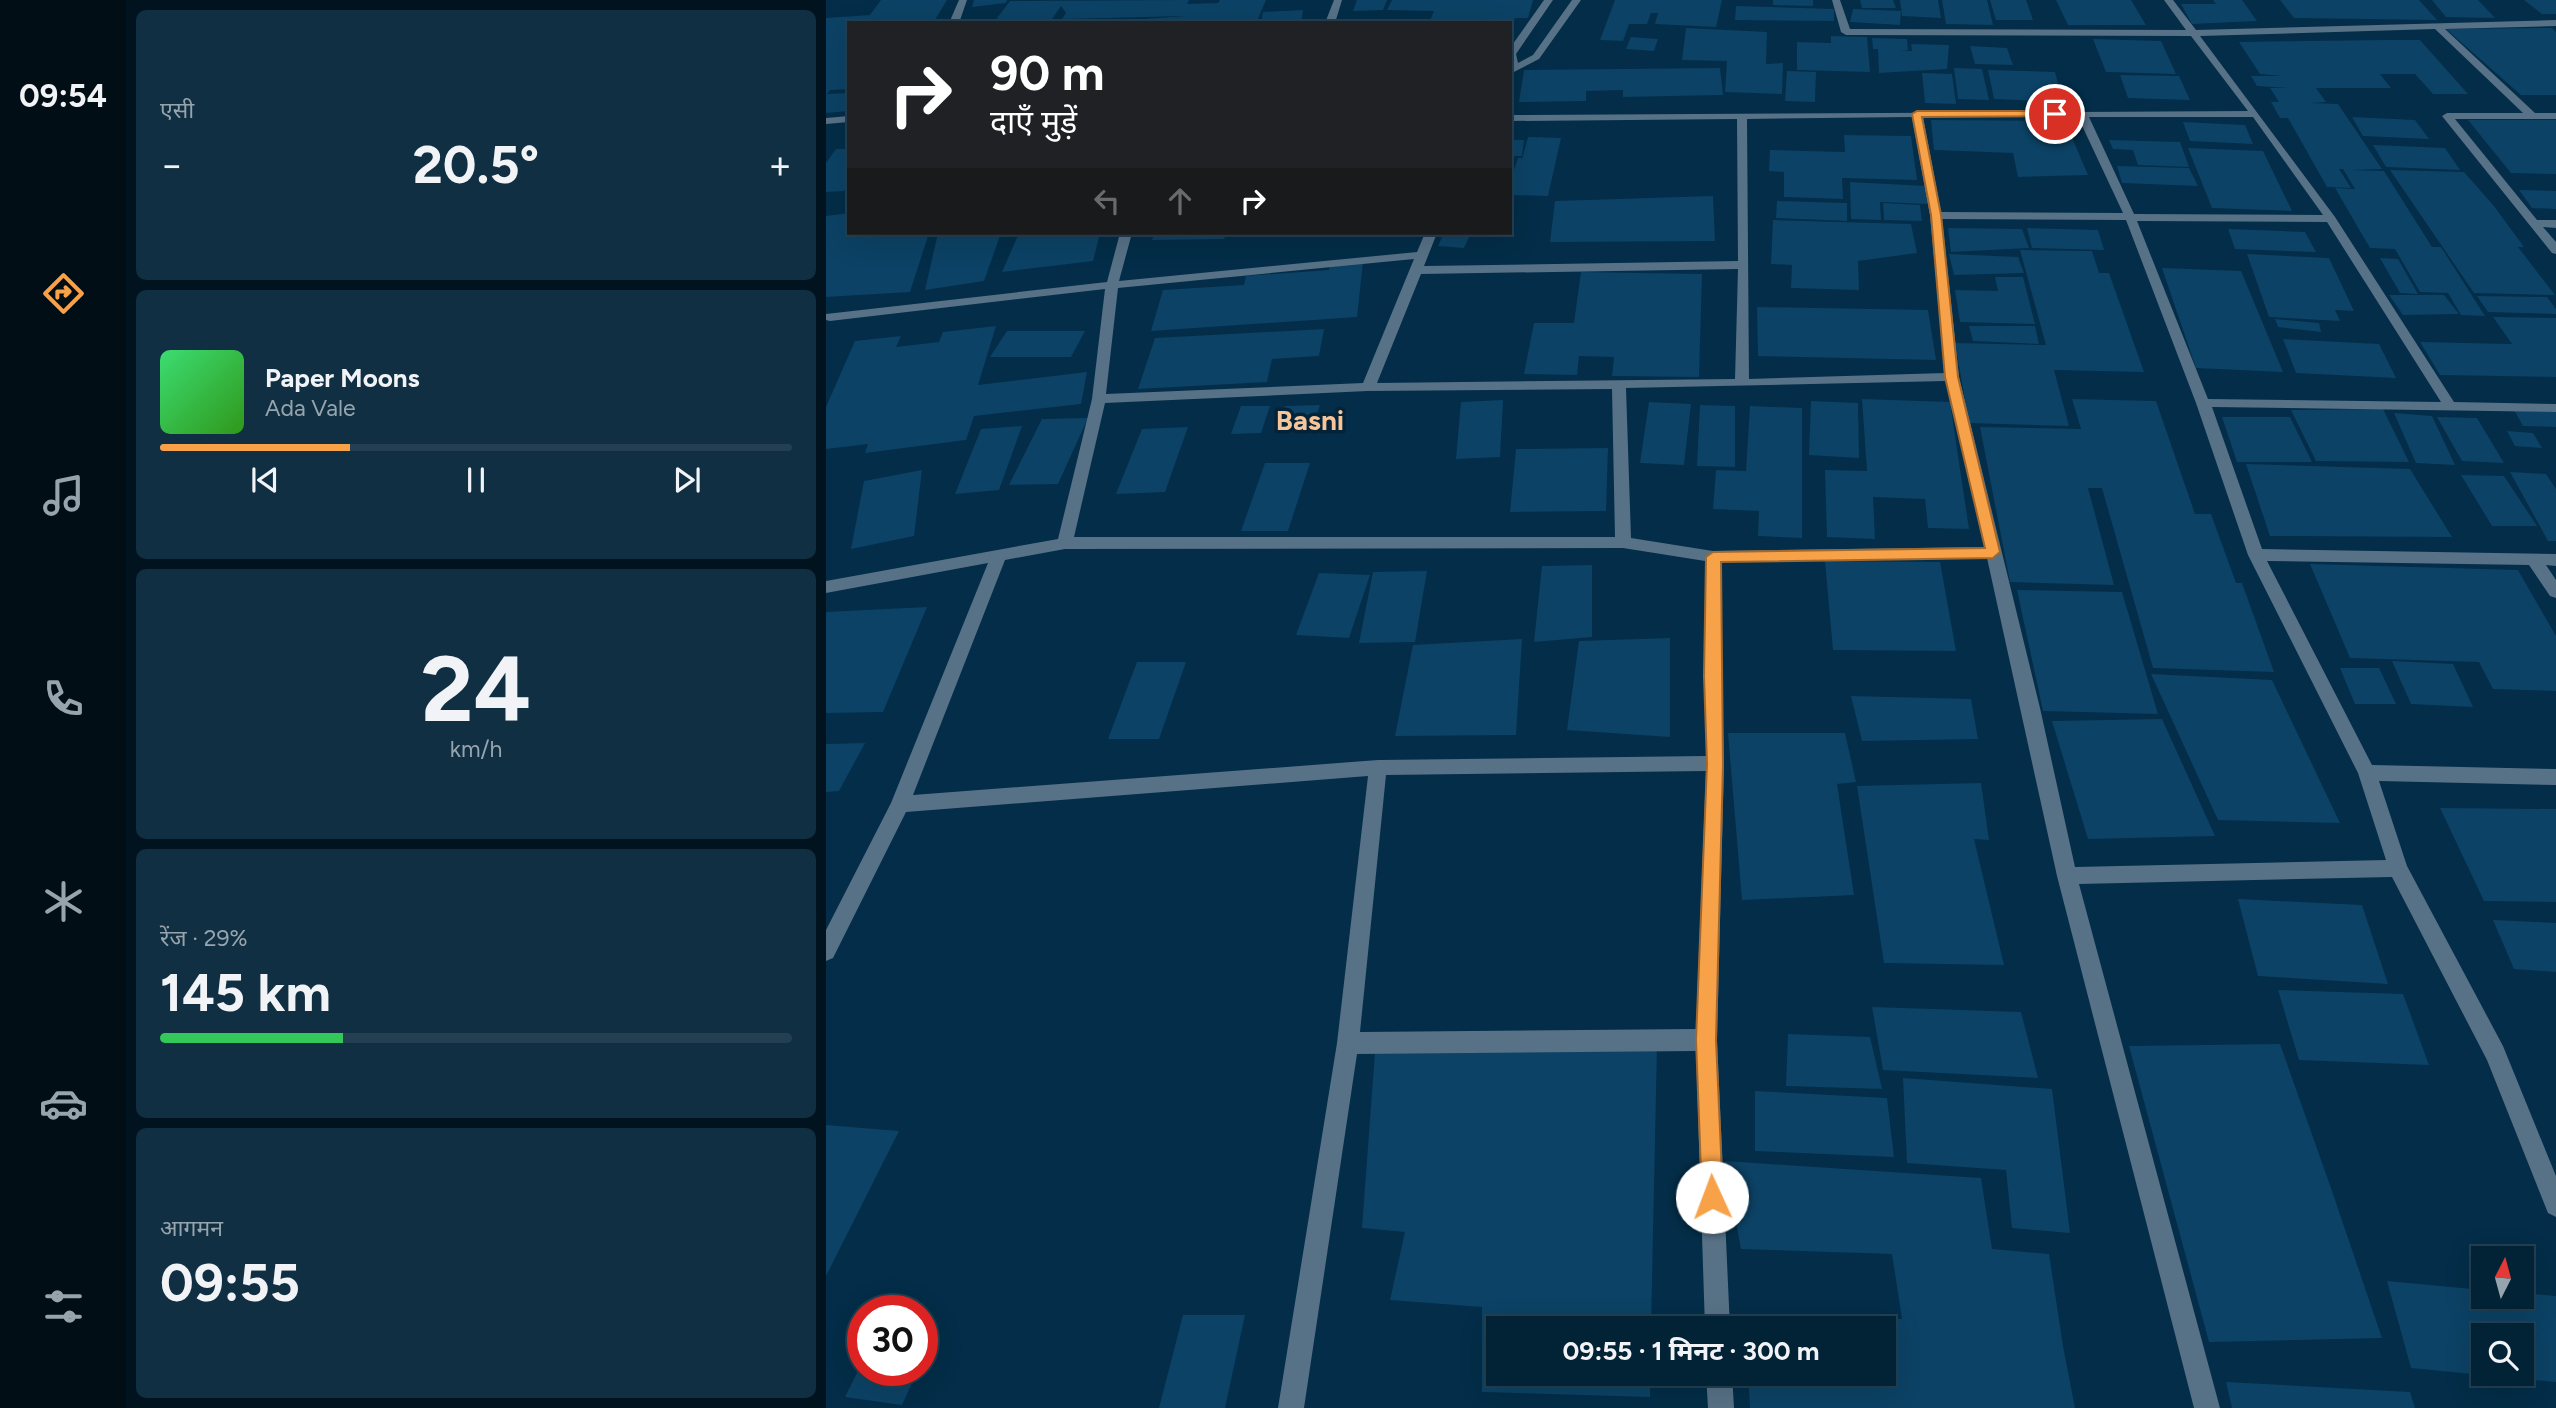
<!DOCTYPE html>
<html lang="hi">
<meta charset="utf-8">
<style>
:root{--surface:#022236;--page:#102f42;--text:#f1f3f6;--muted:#96a4ad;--line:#233f51;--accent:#f7a149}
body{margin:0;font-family:Figtree,"Noto Sans Devanagari",sans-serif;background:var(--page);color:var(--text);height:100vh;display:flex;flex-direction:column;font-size:26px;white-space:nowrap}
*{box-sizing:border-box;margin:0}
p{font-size:23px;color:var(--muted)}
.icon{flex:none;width:38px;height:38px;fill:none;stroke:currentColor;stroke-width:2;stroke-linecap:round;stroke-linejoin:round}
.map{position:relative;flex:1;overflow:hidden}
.sheet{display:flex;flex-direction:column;gap:10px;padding:10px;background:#01131e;width:700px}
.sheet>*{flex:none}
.banner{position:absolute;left:21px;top:21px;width:665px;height:214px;border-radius:0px;box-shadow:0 7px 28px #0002,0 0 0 2px var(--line);background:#202124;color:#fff;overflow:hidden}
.needle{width:46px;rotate:6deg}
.buttons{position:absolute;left:1645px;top:1246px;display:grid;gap:14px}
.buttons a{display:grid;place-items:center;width:63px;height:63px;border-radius:0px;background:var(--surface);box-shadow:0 7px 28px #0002,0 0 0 2px var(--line);font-size:35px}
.speed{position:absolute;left:21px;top:1295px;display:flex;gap:14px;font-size:35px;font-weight:700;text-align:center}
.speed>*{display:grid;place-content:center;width:91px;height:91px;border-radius:50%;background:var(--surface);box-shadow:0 7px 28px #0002,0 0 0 2px var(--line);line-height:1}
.speed .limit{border:10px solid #d22;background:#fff;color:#111}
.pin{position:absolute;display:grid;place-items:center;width:60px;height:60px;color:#fff;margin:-30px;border:4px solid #fff;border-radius:50%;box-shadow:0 2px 7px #0007}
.me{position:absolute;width:77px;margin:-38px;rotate:358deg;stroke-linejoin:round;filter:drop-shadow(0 0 5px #0008)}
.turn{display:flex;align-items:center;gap:24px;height:147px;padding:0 28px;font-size:32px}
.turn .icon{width:91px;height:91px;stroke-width:2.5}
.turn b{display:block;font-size:49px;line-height:60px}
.lanes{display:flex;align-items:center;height:66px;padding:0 28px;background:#0003;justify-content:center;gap:35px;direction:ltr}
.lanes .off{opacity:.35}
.big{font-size:52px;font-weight:700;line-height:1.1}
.sheet .card{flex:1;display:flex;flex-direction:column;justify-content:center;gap:10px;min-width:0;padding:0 24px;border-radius:10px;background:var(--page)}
.sheet .dial{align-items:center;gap:0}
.dial b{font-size:91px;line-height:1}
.song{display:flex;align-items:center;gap:21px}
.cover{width:84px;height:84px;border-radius:10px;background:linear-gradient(135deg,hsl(140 70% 55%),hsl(110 70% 35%))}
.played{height:7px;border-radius:4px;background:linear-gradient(90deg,var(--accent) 30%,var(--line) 30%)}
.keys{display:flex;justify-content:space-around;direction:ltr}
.heat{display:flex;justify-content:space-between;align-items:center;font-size:38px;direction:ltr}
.charge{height:10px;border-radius:5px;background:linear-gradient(90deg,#34c759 29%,var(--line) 0)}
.trip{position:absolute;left:660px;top:1316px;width:410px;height:70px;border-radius:0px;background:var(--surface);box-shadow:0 7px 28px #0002,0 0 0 2px var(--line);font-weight:700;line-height:70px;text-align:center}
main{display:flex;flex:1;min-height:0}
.menu{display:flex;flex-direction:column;width:126px;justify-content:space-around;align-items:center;background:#010e16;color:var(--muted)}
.menu .icon{width:49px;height:49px}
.menu .active{color:var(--accent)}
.menu b{font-size:32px;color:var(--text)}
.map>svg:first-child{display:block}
</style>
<main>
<nav class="menu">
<b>09:54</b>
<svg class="icon active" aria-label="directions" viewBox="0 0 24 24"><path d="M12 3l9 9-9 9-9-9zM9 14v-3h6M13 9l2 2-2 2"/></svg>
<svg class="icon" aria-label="music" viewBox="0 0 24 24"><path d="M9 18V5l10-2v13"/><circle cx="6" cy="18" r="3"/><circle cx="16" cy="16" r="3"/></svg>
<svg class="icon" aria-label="phone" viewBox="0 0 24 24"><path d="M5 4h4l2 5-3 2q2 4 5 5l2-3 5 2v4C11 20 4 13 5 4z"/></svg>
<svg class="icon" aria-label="climate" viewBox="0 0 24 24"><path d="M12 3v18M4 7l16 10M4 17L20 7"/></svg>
<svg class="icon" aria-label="car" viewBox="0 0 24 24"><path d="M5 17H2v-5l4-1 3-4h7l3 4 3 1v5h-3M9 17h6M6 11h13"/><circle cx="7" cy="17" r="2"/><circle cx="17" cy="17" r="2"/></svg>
<svg class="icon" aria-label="filters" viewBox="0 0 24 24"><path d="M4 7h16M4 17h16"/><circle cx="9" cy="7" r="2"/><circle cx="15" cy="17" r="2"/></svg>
</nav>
<section class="sheet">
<div class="card"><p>एसी</p>
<div class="heat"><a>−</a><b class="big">20.5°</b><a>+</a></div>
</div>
<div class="card">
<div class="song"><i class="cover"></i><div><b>Paper Moons</b><p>Ada Vale</p></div></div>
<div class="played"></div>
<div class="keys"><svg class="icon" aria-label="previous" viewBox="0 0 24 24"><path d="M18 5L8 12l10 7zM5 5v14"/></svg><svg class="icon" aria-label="pause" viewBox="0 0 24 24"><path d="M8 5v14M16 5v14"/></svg><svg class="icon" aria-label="next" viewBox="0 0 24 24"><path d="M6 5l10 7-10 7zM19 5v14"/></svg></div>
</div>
<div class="card dial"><b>24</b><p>km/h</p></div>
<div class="card"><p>रेंज · 29%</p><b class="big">145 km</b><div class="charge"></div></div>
<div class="card"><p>आगमन</p><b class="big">09:55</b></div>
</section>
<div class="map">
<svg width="1730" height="1408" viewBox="0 0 1730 1408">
<rect width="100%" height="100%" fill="#032d48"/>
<g fill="#0c4265">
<path d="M55 0H121L107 23H23V89L4 90 1 94 23 93V111L0 113V18L44 15Z"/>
<path d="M148 0H181L180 3 146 7Z"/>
<path d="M363 0 361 4 392 3 394 0H440L430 23H303V20L361 16 236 19 240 13 235 6 224 22 174 23 171 18 184 1Z"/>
<path d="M531 0H561L557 10 527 11Z"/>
<path d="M566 0H707L702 18H689L685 30 684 23H603L608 11 561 10Z"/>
<path d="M789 0H896L890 27 829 24 832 13H825L821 24H803L797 41 774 40Z"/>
<path d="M947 0H987V6L947 5Z"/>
<path d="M1034 0H1067L1070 8H1036Z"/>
<path d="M1074 0H1112L1115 18 1076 16Z"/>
<path d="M1116 0H1161L1167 25 1120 24Z"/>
<path d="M1164 0H1200L1207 20H1170Z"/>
<path d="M1230 0H1305L1320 25H1242Z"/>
<path d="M1387 0H1416L1431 21 1366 24 1355 4H1390Z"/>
<path d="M1454 0H1593L1611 20 1468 18Z"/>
<path d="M1606 0H1652L1669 18 1620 17Z"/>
<path d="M1698 0H1730V14H1716Z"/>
<path d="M910 6 1008 9V21L909 20Z"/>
<path d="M1027 9 1075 11 1074 25 1024 22Z"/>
<path d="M477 10 475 23H435L437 12Z"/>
<path d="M860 28 941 32 940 64 957 63 956 94 899 92 901 61 856 60Z"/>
<path d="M1726 28 1730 32V95H1695L1620 29Z"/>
<path d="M1005 36 1041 37 1044 72 971 70V42L1005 43Z"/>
<path d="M805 37 832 39 828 51 800 49Z"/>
<path d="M1046 38 1081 39 1082 50H1074L1086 51 1085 44 1123 45 1121 69 1053 73 1052 49H1047Z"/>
<path d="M1267 39 1335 41 1350 74 1280 72Z"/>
<path d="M1561 40H1594L1642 94H1607L1589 74H1554L1565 88H1490L1500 102 1485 103 1512 104 1556 169 1524 170 1558 171 1606 247H1615L1659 316 1635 315 1622 293 1594 292 1569 249 1544 248 1509 188 1529 189 1517 169H1513L1525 188 1501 187 1462 118H1454L1445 102H1453L1444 88H1464L1431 86 1425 76H1456L1434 74 1413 42Z"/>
<path d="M1144 46 1181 48 1187 65 1149 64Z"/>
<path d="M894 68 897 95 797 97V90L760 91V101L693 102 698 70Z"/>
<path d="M1128 68 1156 69 1163 100 1132 99Z"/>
<path d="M1162 70 1229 72 1237 102 1168 99Z"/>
<path d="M961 71 990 72 989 102 959 101Z"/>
<path d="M1096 73 1126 74 1130 104 1099 103Z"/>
<path d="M1294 75 1353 76 1364 100 1302 98Z"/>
<path d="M1526 117 1589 120 1603 139 1537 136Z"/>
<path d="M1105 120 1239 121 1262 175 1192 177 1187 153 1108 150Z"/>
<path d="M1642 120H1730V174L1685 173Z"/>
<path d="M1357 122 1419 125 1427 144 1364 141Z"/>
<path d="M1018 135 1085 136 1091 180 1016 178 1017 199 958 197V172L943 171 944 150 1019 152Z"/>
<path d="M702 137 735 138 722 196 684 195V170H688L692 158H696L695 163Z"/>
<path d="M684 140H698L696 156H684Z"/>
<path d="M1283 140 1354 142 1363 167 1312 165 1307 150 1287 149Z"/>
<path d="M1547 145 1619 148 1634 170 1560 167Z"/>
<path d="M1362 148 1437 151 1466 211 1386 208Z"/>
<path d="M10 149H23V184L18 191 0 192V163Z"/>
<path d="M1291 166 1363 168 1372 186 1296 183Z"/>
<path d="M1564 170 1638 172 1668 206 1698 247H1692L1729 295 1648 293Z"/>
<path d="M1024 182 1100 186 1102 204 1054 202 1055 220 1025 219Z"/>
<path d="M1693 190 1730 191V209L1706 208Z"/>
<path d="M887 196 889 241 724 242 729 201Z"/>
<path d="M951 201 1021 203V221L950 218Z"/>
<path d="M1057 203 1094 205 1096 221 1058 220Z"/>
<path d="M23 213V233H103L84 292 0 297V216Z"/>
<path d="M947 220 1085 224 1091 253 1032 261 1033 290 965 288 966 265 945 264Z"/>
<path d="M1122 228 1196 229 1203 248 1125 252Z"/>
<path d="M1201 228 1272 230 1278 250 1206 248Z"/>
<path d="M1402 229 1479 232 1490 252 1409 249Z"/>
<path d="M112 233H175L158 281 99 290Z"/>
<path d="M193 233H274L267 261 176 272Z"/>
<path d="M329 233H401L398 239 326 240Z"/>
<path d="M618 233H645L638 248 612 246Z"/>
<path d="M1194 250 1266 251 1273 273H1283L1318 372 1228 370 1243 426 1143 423 1129 343 1220 345Z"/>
<path d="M1123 254 1192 257 1198 273 1128 275Z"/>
<path d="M1421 254 1503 258 1528 311 1509 310 1514 321 1443 317Z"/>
<path d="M1554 258 1572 259 1592 294 1574 293Z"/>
<path d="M537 262 531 317 325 331 337 290 418 285 420 276 503 270 504 264Z"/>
<path d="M1336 268 1415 271 1457 372 1370 368Z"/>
<path d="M755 272 876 274 873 377 786 376 788 357 753 356 751 375 698 374 708 323H748Z"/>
<path d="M1169 277H1197L1209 324 1134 322 1129 290 1172 291Z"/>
<path d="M1563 295H1618L1633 314 1577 315Z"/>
<path d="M1651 296 1721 297 1730 309V314L1662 312Z"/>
<path d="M931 307 1102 310 1110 360 932 356Z"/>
<path d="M1667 317 1730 318V377L1614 375 1594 342 1686 344Z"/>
<path d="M1449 319 1493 323 1495 332 1452 327Z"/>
<path d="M170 326 152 385 261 372 255 404 148 416 140 440 39 453 42 444 0 449V407L29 341 75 336 70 347 113 342 117 332Z"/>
<path d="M1143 326H1209L1213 344 1147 341Z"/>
<path d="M498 329 493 356 446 359 441 382 312 389 329 338Z"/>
<path d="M181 331H259L245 357H164Z"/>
<path d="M1457 339 1553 344 1570 378 1470 373Z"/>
<path d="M1036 399 1124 402 1143 529 1102 528 1099 499 1047 497 1049 539 1001 537 999 470 1041 471Z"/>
<path d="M1246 399 1330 401 1369 514H1385L1410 583H1416L1448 672 1327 668 1276 488H1262L1288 585 1184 582 1154 427 1255 429Z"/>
<path d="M677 400 674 457 630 459 635 402Z"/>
<path d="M985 401 1032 403 1033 458 983 455Z"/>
<path d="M823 402 865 404 858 465 814 463Z"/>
<path d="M494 405 486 429H450L459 406Z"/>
<path d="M874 405 909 406V467L871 466Z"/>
<path d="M415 406H444L435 433 405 434Z"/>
<path d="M924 406 976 408V538L932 536 933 511 887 509 890 470 920 471Z"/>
<path d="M1557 409 1583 462 1490 461 1465 410Z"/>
<path d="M1688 410 1730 412V427L1697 426Z"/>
<path d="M1568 413 1606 416 1629 465 1590 463Z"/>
<path d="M1396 417H1464L1486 462H1411Z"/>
<path d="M1611 417 1651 418 1678 463 1636 461Z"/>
<path d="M262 418 232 484 183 485 216 419Z"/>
<path d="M196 426 173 490 129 494 155 429Z"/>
<path d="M362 427 339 492 290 494 316 429Z"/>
<path d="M1681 431 1707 433 1716 448 1689 446Z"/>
<path d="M782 448 780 511 684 512 690 449Z"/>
<path d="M439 463H484L462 531H415Z"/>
<path d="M1420 464 1584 469 1626 537 1444 536Z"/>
<path d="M96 470 88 536 25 549 38 481Z"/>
<path d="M1684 472 1720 474 1730 489V541H1722Z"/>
<path d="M1635 475 1678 476 1711 526H1666Z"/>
<path d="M999 561 1114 562 1130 651 1007 650Z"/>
<path d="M1484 564 1692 570 1730 636V691L1667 689 1653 662 1524 658Z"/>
<path d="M766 565V637L708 642 716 566Z"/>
<path d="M601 571 589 642 533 643 547 572Z"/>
<path d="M493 573 544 575 523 638 470 635Z"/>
<path d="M1191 590 1296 592 1332 714 1217 711Z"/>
<path d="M101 607 57 712 0 713V612Z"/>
<path d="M844 638V737L741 730 753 641Z"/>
<path d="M696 639 690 735 569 736 587 645Z"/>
<path d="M1566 661 1627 664 1647 707 1585 704Z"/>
<path d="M311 662H360L333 739H282Z"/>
<path d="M1514 668H1553L1570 704H1529Z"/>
<path d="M1325 674 1446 680 1514 823 1392 820Z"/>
<path d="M1025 696 1145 699 1152 739 1036 741Z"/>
<path d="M1336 719 1389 836 1262 839 1226 721Z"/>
<path d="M902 733H1019L1030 782 1011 784 1028 895 916 900Z"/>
<path d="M39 743 13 791 0 792V744Z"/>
<path d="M1155 783 1163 840 1148 839 1178 965 1058 963 1031 786Z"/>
<path d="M1614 808 1730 809V902L1658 901Z"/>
<path d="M1412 899 1536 905 1562 984 1432 976Z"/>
<path d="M1667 920 1730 923V972L1688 969Z"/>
<path d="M1452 990 1577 994 1603 1065 1473 1060Z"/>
<path d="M1046 1007 1195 1012 1212 1078 1057 1070Z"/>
<path d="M962 1034 1044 1037 1056 1089 960 1086Z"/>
<path d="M1454 1044 1505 1188 1556 1338 1383 1342 1303 1046Z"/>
<path d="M831 1046 825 1328H672V1374H824V1397L656 1392V1307L564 1300 579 1232 536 1228 549 1052Z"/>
<path d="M1077 1078 1226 1089 1244 1233 1186 1228 1180 1170 1081 1163Z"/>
<path d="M929 1091 1061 1098 1068 1157 929 1151Z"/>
<path d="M0 1125 73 1131 0 1276Z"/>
<path d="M899 1161 1155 1178 1166 1249 1223 1254 1237 1346 1249 1408H924L922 1374H1057V1328H919L918 1314 1076 1319 1066 1254 915 1249Z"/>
<path d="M1561 1281 1657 1290V1297H1696V1293L1730 1296V1382L1663 1376 1696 1374V1335H1657V1375L1585 1368Z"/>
<path d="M357 1315H419L399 1408H333Z"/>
<path d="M37 1361V1370H92L76 1405 19 1397Z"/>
<path d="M1400 1382 1584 1392 1589 1408H1406Z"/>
</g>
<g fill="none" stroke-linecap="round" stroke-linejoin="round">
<g fill="#577186" fill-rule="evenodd">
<path d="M133 0H141L133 23H123Z"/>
<path d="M508 0H516L509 23H499Z"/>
<path d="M718 0H727L690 54 692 63 707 55 746 0H755L713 59 684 74V48Z"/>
<path d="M1006 0H1014L1024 29 1360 30 1338 0H1347L1370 30 1730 20V26L1619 29 1709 113H1730V119H1629L1711 220H1730V228L1717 227 1730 242V254L1726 253 1616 116 1621 113H1697L1609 29 1374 36 1509 217 1628 402 1730 404V412L1386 407 1436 549 1730 554V566L1720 565 1730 580V598L1724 596 1703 565 1441 561 1546 765 1730 769V785L1553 781 1581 866 1677 1046 1730 1176V1217L1722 1213 1661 1060 1566 877 1253 884 1394 1408H1368L1231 876 1161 558 895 562V676L898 763 891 1040 904 1328H879L870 1051 531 1054 478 1408H452L511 1043 542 776 80 812 7 958 0 961V930L65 803 162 563 0 593V581L232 539 266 399 279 289 4 321 0 320V314L281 282 294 233H306L293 281 591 252 599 233H611L598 266 912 261 911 119 684 121V115L1422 111 1365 36 1020 35 1015 32ZM1086 117 1104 215 1119 373 923 379 921 119ZM1097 117H1252L1297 213 1115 212ZM1263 117H1427L1497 215 1308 214ZM1116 219 1300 220 1370 403 1422 555 1532 773 1560 860 1249 867 1214 708 1133 377ZM1311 221 1501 222 1615 402 1382 399ZM588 259 537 383 280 394 292 288ZM912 269 909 379 551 383 595 274ZM1120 381 1159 547 887 551 805 538 800 388ZM786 389 789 537H248L279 403 542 391ZM797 548 879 561 880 756 552 760 87 795 179 560 239 549ZM880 771 870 1029 534 1032 560 775Z"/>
<path d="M23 116V122L0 124V118Z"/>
<path d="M880 1374H906L908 1408H882Z"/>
</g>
</g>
<path fill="#f7a149" stroke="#a1692f" stroke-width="2" d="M1091 111H1229L1234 114 1229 116 1096 117 1115 215 1132 377 1174 552 1167 558 895 562 897 764 890 1040 897 1197 894 1205 886 1208 879 1205 876 1197 870 1040 881 764 878 676 880 557 887 552 1159 548 1119 377 1105 215 1086 114Z"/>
<g text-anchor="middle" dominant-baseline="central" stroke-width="7" stroke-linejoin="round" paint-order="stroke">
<g font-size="28" font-weight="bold" fill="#f6c69a" stroke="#052338">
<text x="484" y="420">Basni</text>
</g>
</g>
</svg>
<div class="buttons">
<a><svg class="needle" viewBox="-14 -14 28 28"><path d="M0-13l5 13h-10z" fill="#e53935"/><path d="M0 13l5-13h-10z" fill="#96a4ad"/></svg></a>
<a><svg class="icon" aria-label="search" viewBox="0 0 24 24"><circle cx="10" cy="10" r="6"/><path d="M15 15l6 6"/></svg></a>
</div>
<div class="speed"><div class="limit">30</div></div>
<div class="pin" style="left:1229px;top:114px;background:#d93025"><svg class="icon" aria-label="arrive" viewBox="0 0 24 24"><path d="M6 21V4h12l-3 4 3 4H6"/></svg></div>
<svg class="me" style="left:886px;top:1197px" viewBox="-20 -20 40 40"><circle r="19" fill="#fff"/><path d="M0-13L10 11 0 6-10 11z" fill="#f7a149"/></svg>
<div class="trip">09:55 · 1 मिनट · 300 m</div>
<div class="banner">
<div class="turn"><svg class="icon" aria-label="right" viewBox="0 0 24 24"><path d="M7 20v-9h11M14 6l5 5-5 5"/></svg><div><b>90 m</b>दाएँ मुड़ें</div></div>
<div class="lanes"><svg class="icon off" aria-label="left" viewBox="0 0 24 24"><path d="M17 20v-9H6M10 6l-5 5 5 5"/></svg><svg class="icon off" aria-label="ahead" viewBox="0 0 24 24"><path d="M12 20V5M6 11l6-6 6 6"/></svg><svg class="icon" aria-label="right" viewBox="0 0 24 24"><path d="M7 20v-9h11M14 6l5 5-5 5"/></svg></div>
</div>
</div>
</main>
